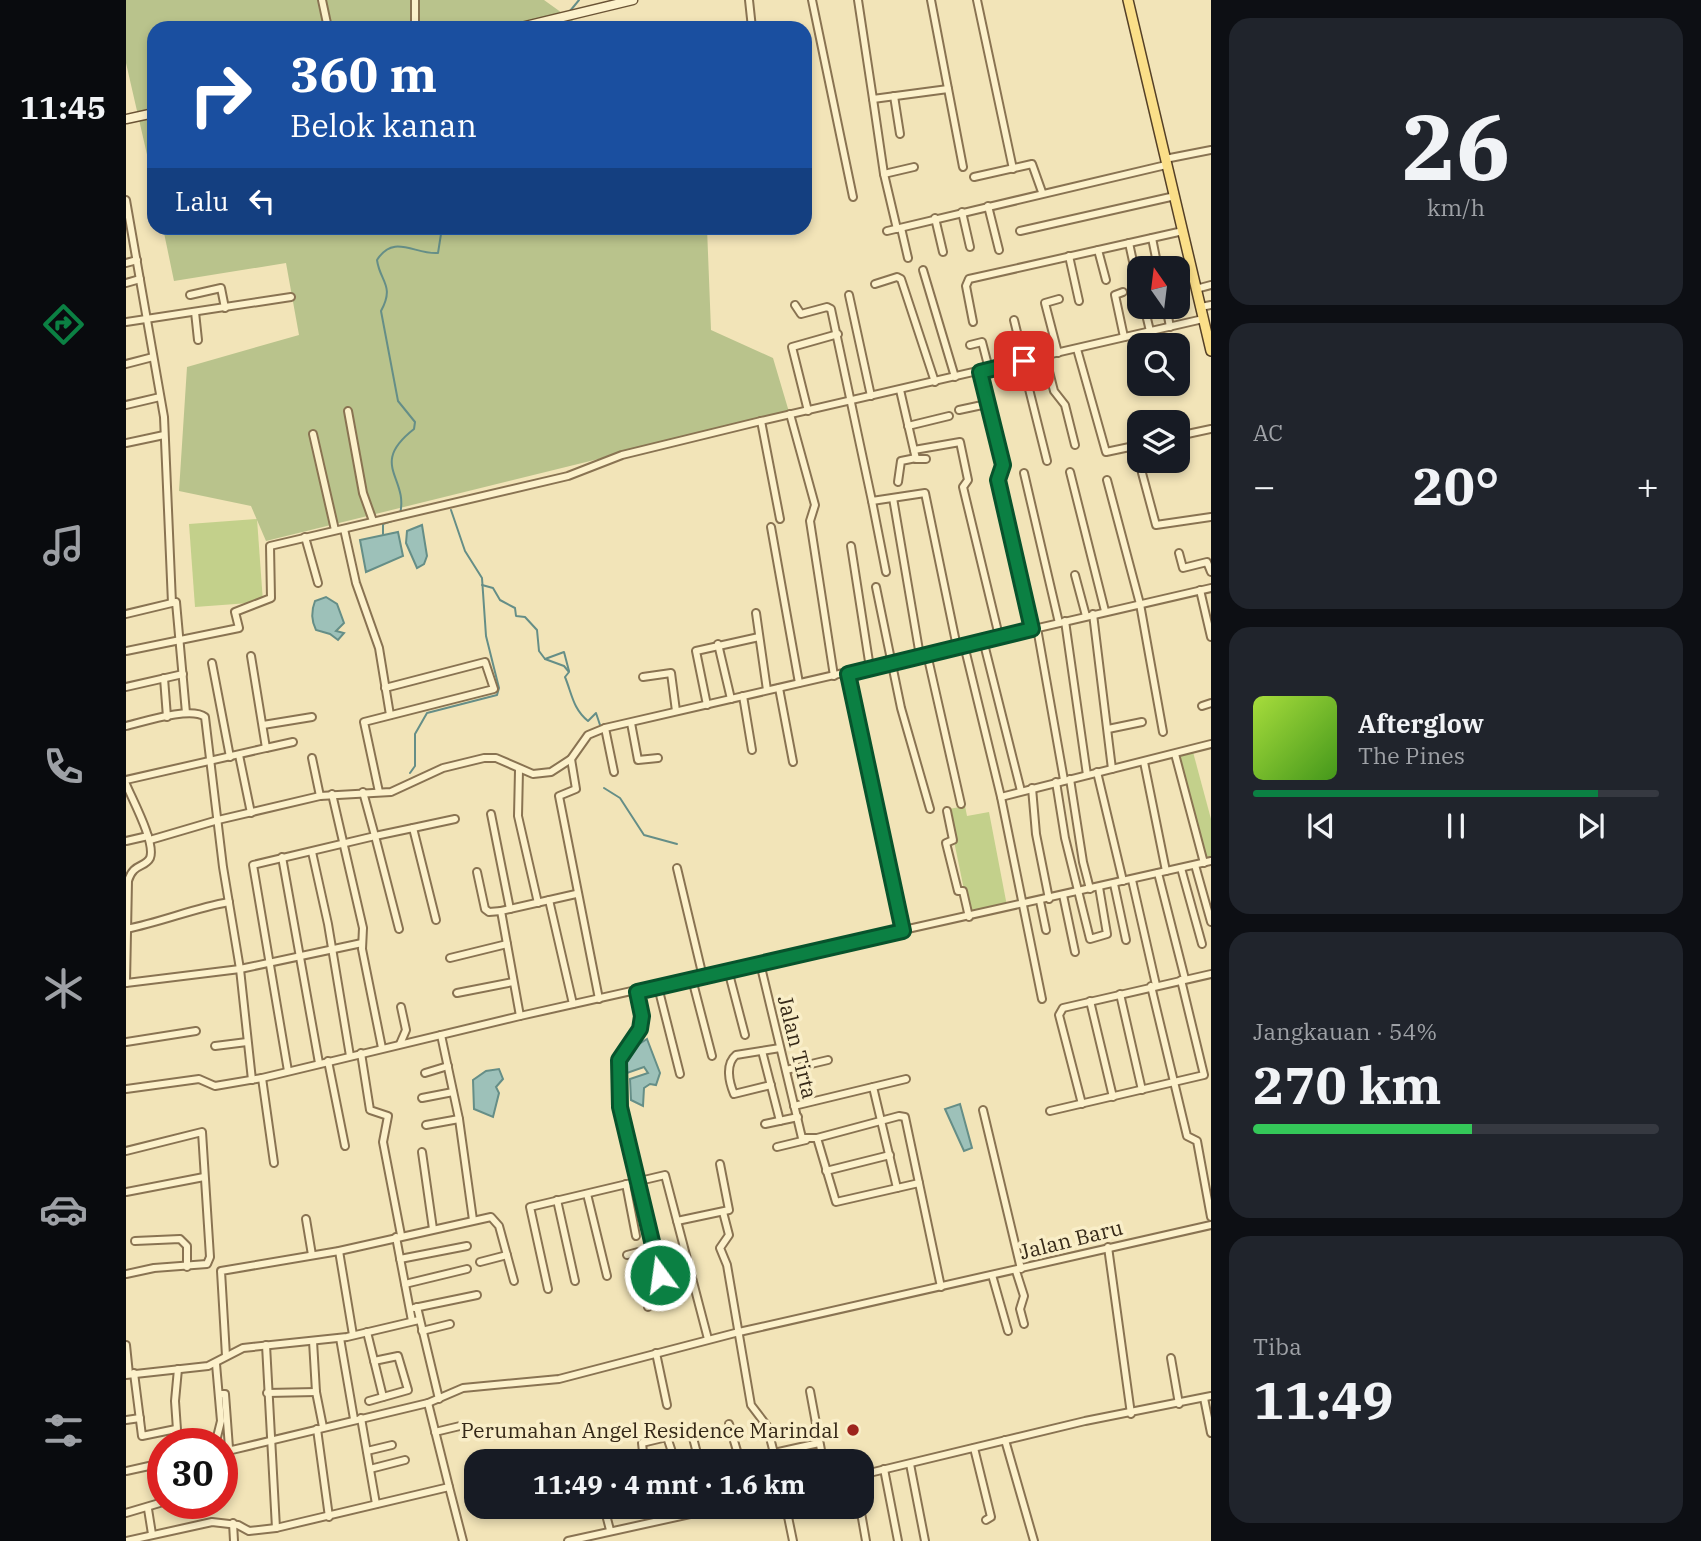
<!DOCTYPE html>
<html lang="id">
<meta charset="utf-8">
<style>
:root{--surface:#171b24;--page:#20242c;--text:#f1f3f6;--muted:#9ea1a6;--line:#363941;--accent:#0b8043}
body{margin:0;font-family:"IBM Plex Serif",serif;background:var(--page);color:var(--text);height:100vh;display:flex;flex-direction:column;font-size:26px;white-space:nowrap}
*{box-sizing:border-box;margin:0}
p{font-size:23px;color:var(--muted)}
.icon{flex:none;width:38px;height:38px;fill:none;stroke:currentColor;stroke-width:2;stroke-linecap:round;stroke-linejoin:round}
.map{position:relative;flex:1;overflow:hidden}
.panel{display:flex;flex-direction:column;gap:18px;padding:18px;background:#0d0f14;width:490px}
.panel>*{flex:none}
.hud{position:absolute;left:21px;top:21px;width:665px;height:214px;border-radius:21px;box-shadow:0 4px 10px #0003;background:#1a4fa0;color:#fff;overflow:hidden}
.needle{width:46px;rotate:346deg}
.buttons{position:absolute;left:1001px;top:256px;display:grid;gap:14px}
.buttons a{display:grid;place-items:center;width:63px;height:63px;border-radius:14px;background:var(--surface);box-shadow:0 4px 10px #0003;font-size:35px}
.speed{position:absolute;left:21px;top:1428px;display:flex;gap:14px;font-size:35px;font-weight:700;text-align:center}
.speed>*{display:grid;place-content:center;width:91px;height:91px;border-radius:50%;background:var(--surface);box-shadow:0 4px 10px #0003;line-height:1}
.speed .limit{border:10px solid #d22;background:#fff;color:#111}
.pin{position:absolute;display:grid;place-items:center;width:60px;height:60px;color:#fff;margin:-30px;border-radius:14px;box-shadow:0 4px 10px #0006}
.me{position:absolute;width:77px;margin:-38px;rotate:346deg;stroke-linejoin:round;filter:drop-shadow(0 0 5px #0008)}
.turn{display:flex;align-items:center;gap:24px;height:147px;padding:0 28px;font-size:32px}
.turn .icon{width:91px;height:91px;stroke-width:2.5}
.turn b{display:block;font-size:49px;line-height:60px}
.then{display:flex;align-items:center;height:66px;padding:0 28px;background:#0003;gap:14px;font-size:26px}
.big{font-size:52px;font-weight:800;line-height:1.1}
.panel .widget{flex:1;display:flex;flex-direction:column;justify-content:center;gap:10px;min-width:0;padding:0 24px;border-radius:21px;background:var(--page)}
.panel .dial{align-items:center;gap:0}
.dial b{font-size:91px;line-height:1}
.song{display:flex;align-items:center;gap:21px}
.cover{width:84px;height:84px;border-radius:10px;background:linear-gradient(135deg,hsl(80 70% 55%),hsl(100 70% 35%))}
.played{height:7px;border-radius:4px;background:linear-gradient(90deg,var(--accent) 85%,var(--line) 85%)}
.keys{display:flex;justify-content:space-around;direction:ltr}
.heat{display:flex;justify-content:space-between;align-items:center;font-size:38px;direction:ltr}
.charge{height:10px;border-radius:5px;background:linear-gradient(90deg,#34c759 54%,var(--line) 0)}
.trip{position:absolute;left:338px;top:1449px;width:410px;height:70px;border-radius:21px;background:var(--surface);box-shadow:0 4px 10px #0003;font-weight:800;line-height:70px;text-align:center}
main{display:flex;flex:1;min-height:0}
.tab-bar{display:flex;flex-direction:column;width:126px;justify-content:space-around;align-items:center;background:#090b0e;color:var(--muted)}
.tab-bar .icon{width:49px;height:49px}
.tab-bar .active{color:var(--accent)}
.tab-bar b{font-size:32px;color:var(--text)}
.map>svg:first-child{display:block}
</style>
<main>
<nav class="tab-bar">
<b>11:45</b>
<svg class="icon active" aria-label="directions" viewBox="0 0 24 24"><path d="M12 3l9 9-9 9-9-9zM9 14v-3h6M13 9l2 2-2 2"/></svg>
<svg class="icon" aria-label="music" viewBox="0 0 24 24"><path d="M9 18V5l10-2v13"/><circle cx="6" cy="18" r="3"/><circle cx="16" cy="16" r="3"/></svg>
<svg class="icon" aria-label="phone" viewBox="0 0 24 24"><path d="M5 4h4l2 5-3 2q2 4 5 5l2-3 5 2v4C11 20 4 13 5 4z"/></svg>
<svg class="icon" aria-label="climate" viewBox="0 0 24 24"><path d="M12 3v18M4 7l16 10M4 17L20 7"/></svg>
<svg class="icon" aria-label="car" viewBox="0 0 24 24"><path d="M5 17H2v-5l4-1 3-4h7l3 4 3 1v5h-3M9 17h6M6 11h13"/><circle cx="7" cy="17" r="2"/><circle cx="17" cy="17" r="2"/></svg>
<svg class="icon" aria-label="filters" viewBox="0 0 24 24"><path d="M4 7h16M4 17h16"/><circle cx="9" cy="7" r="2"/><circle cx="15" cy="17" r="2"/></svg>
</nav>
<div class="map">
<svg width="1085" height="1541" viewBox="0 0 1085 1541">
<rect width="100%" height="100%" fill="#f2e4b8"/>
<g fill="#c3d08b">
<path d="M131 519 137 602 69 607 63 524Z"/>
<path d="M1067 752 1085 819V859L1080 860 1053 755Z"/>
<path d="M839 806 841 816 863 812 881 906 843 914 822 812 823 809Z"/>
</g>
<g fill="#b9c38c">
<path d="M0 0H418L457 28H28V185L0 63Z"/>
<path d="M37 228H581L585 330 647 358 663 412 140 541 125 506 53 491 61 367 173 335 160 263 48 281Z"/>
</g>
<g fill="#9dc1b9" stroke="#658e87" stroke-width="2">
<path d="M296 525 301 556 298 564 291 568 280 543 281 531Z"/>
<path d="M272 532 277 556 240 572 234 540Z"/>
<path d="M200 597 211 604 218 623 210 631 218 633 212 640 204 634 190 630C185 620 185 611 189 601Z"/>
<path d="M521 1039 534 1073 530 1085 524 1084 518 1088 517 1106 505 1100 504 1079 522 1073 518 1067 501 1073 497 1060 507 1048Z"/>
<path d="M373 1069 377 1079 370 1087 373 1093 367 1117 348 1109 347 1080 360 1071Z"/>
<path d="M834 1104 846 1148 838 1151 819 1109Z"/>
</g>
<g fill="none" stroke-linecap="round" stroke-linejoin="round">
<g stroke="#658e87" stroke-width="2">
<path d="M444 11 453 0"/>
<path d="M437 20 441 28"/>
<path d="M274 514C283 477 242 465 288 429L289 422 272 401 255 311C269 285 254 282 251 260 268 233 289 255 312 253L315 234 324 228"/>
<path d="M257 534V524L272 519"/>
<path d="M356 585 367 588 374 600 389 608 390 616 399 617 411 630 413 651 419 659 438 666 443 672 439 677C446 694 447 709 462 721L470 713 474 725"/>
<path d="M419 659 438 652 443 671"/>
<path d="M284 773 289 766V734L301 713 371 695 373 688 360 636 356 578 339 551 325 510"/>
<path d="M478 788 494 798 518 835 551 844"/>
</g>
<g stroke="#897352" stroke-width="10">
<g id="street">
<path d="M196 0 202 28"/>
<path d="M289 0V28"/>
<path d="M623 0 626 28"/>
<path d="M686 0 727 197"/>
<path d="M732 0 747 99 822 89"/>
<path d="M805 0 837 167"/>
<path d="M851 0 887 169"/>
<path d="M768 96 774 134"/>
<path d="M747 99 758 174 771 229"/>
<path d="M1039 159 1085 150"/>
<path d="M758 174 788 167"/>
<path d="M848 177 906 164 916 192"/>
<path d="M0 200 38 417 46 603"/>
<path d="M862 206 873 250"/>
<path d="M836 212 844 247"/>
<path d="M809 218 817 252"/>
<path d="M775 228 782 258"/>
<path d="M761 231 1040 165"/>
<path d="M894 231 1049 196"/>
<path d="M1026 238 1032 268"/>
<path d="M1003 243 1008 266"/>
<path d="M972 250 980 280"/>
<path d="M943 256 953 301"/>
<path d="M0 263 11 260"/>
<path d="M797 270 829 377"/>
<path d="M0 283 14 279"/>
<path d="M749 284 771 277 775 279 809 382"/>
<path d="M1070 289 1085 285"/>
<path d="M997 292 989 295 998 337"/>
<path d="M64 295 95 288 99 308"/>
<path d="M723 295 745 396"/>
<path d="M669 305 675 314 701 307 705 309 746 501 799 493 831 647"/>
<path d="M1018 306 1024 331"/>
<path d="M1040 306 1044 327"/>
<path d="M1075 307 1085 305"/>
<path d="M69 312 72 340"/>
<path d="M888 320 898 361"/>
<path d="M0 322 165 297"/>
<path d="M847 322 840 286 843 279 1057 231"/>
<path d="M844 345 856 342 863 369"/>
<path d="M951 349 980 452 1013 445"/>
<path d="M932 353 919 303 933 299"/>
<path d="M919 356 928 391 939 405 949 445"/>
<path d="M896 361 921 461"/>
<path d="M0 364 27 357"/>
<path d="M854 372 878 467 871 480 906 629"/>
<path d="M774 390 790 459H800"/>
<path d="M0 405 34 397"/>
<path d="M833 410 861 404"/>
<path d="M222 411 237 493 247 521"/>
<path d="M682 411 666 347 712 334"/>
<path d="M664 414 689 505 684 521 708 676"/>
<path d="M635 421 654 519"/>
<path d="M782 426 823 416"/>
<path d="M187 434 209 530"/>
<path d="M1052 436 1085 429"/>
<path d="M0 443 38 435"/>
<path d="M788 450 834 442 842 480 837 487 873 636"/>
<path d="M944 472 979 611"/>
<path d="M898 473 933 623"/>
<path d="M1016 473 1030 525 1085 517"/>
<path d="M981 480 1014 604 1037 732"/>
<path d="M772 482 775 461 790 458"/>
<path d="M767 498 794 656"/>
<path d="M746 501 760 572"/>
<path d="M645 527 673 683"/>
<path d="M218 529 230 583 253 648 264 715"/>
<path d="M179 537 192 583"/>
<path d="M725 546 744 668"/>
<path d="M1053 553 1057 568 1081 562 1085 572"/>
<path d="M949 575 960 616"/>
<path d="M750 587 775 708 804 809"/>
<path d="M1074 590 1085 637"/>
<path d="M630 613 641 690"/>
<path d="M0 614 50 602 60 713"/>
<path d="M967 614 986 769"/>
<path d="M939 621 961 775"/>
<path d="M911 628 938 780"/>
<path d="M857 640 895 791"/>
<path d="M592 644 605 699"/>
<path d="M838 645 875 797 916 999"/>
<path d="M0 651 113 628 109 612 145 598 144 546 442 476 496 455 635 421 1077 319"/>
<path d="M801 654 835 804"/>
<path d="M125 656 140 748 167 742"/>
<path d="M86 663 104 757"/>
<path d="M722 674 777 931"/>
<path d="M517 677 545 673 550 711"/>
<path d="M38 678 41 717"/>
<path d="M0 687 57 674"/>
<path d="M653 688 667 762"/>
<path d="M617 696 626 750"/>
<path d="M581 705 570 651 633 637"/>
<path d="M1076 706 1085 703"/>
<path d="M505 723 512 760 532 758"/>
<path d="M137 725 186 717"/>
<path d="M0 726C17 722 65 706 79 717L97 867 114 969 126 1080"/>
<path d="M479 728 488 772"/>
<path d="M982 729 1016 722"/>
<path d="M1049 754 1078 863"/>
<path d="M113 755 125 813"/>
<path d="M186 758 194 796"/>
<path d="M445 759 450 789 433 796 473 999"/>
<path d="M1018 762 1040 871"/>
<path d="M393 770 392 816 412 903"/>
<path d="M971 772 997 881"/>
<path d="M944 779 957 862 964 889"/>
<path d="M0 780 140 748"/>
<path d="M930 782 939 838 964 939 981 934 973 887"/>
<path d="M0 784C6 799 30 843 24 858 19 868 7 863 2 881L0 983"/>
<path d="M906 788 910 834 923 899"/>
<path d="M237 792 249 836 287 828 310 920"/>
<path d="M253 792 238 722 368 689 359 662 259 688"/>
<path d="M206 794 237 928 236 949 256 1048"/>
<path d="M875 797 1085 744"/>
<path d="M821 811 827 840 820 843 832 891H837L843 917"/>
<path d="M365 814 384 909"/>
<path d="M287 828 329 819"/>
<path d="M24 840 92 820 194 796 265 792 317 768 358 758H370L407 774 425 772 445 759 462 735 479 728 1085 588"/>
<path d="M0 841 22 836"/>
<path d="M186 852 202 924 224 1056"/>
<path d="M156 857 193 1063"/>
<path d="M1069 865 1085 922"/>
<path d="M551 868 577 977"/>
<path d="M1055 868 1076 944"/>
<path d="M351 872 359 909 363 912 375 911"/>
<path d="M1032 873 1059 979"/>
<path d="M1006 880 1030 985"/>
<path d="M988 884 1000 940"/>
<path d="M937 895 949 952"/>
<path d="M423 900 447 1004"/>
<path d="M914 901 920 930"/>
<path d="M0 929C36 922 68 908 103 902"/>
<path d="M324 958 381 944"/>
<path d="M634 963 676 1138H691L710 1202 793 1183"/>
<path d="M602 970 619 1035"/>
<path d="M566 979 586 1056"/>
<path d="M0 983 114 969 236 943"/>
<path d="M1025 986 1061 1136 1071 1141 1085 1217"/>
<path d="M532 987 554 1074"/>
<path d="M331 993 387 982"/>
<path d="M994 994 1016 1090"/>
<path d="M964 1001 987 1097"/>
<path d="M394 1016 375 911 450 894"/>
<path d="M315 1035 333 1119 347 1220"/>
<path d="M0 1042 70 1031"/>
<path d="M274 1044 280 1030 275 1007"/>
<path d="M89 1046 121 1042"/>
<path d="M636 1051 654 1121"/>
<path d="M235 1053 244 1110 262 1116 257 1142 275 1235"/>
<path d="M202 1061 219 1146"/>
<path d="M660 1070 702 1060"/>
<path d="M162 1071 127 865 249 836 273 929"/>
<path d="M299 1073 322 1066"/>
<path d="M136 1078 148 1163"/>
<path d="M645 1085 608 1094C603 1082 599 1064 610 1055L654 1048"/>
<path d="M747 1087 771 1188"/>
<path d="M0 1089 73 1079 89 1086 136 1078 394 1016 1085 861"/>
<path d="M296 1098 327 1092"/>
<path d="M956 1104 933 1015 937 1008 1085 974"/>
<path d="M668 1106 780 1079"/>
<path d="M857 1110 895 1269"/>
<path d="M924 1111 1078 1075 1055 980"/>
<path d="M639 1124 672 1117"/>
<path d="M300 1125 333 1119"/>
<path d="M691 1138 773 1116 779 1117 815 1287"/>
<path d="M651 1147 680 1140"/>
<path d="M0 1151 76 1132 84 1257 81 1264 28 1268 0 1274"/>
<path d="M296 1152 307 1229"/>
<path d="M700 1171 764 1155"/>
<path d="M500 1184 510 1236"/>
<path d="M0 1192 78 1177"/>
<path d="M461 1194 481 1276"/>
<path d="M431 1200 449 1281"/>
<path d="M597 1212 603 1235 594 1248 601 1265 625 1405 641 1426 650 1461"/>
<path d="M180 1219 186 1255"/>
<path d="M551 1221 603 1210 594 1164"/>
<path d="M270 1237 286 1321"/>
<path d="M9 1241 54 1239 61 1246V1267"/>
<path d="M982 1247 1005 1414"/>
<path d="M213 1251 227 1335"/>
<path d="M501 1255 527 1248 494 1107 493 1060 512 1037 514 1029 511 992"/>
<path d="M274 1259 341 1246"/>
<path d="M354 1262 381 1255"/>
<path d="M890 1271 898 1296 894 1309 898 1324"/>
<path d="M866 1275 882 1331"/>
<path d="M279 1284 341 1269"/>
<path d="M422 1289 404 1207 539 1175 582 1339"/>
<path d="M291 1307 313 1399"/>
<path d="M522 1307V1301L537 1291 527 1248"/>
<path d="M288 1308 351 1295"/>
<path d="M296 1331 324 1324"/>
<path d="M241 1332 257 1397"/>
<path d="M214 1338 228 1419"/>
<path d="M187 1341 190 1392 197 1427"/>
<path d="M0 1345 3 1374"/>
<path d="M140 1345 150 1528"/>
<path d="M530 1353 541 1405"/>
<path d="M100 1356 95 1271 213 1251 365 1217 373 1226 388 1281"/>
<path d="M1045 1358 1053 1404"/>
<path d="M52 1369 49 1401 52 1444"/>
<path d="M8 1373 16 1436 50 1429"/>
<path d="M0 1375 82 1366 117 1348 221 1337 293 1320"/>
<path d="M684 1391 697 1461"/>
<path d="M141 1393 190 1392"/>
<path d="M93 1394H99L103 1448 106 1450 302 1403 337 1388 433 1379 613 1332 1085 1225"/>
<path d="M1078 1398 1085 1433"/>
<path d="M243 1401 282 1390 272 1356 248 1361"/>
<path d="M302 1403 323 1487"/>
<path d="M235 1418 250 1504"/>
<path d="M0 1420 14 1418"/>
<path d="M603 1424 614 1461"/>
<path d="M191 1429 203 1517"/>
<path d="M309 1432 334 1426"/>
<path d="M566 1434 573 1461"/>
<path d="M879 1440 908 1541"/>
<path d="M78 1441H90L95 1421 90 1364"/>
<path d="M848 1448 865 1517 860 1520"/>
<path d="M241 1451 266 1445"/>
<path d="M648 1453 693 1443"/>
<path d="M518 1461 516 1443 541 1437 549 1461"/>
<path d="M784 1464 799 1541"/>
<path d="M244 1469 279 1460"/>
<path d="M758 1469 772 1541"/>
<path d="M0 1471 23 1466"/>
<path d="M735 1475 959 1421 1085 1396"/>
<path d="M478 1507 484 1530"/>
<path d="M528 1507 531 1520"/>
<path d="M660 1507 667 1541"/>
<path d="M734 1507 740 1541"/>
<path d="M22 1509 26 1534"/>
<path d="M0 1513 37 1502"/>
<path d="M107 1523 108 1541"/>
<path d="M0 1541 86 1522 112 1525 123 1531 150 1528 323 1487 337 1541"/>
<path d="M442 1541 596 1507"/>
</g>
</g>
<g stroke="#6a5335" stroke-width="11">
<g id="secondary">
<path d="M391 28 507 0"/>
<path d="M0 119 28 113"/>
</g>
</g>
<g stroke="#554027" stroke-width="12">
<path id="primary" d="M1002 0 1085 351"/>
</g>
<use href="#street" stroke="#fcf1cb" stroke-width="6"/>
<use href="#secondary" stroke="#fcf1cb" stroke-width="8"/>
<use href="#primary" stroke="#fbdf89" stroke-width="9"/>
</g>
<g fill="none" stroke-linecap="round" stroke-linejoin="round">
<g stroke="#07532c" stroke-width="18">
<path id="route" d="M534 1275 494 1107 493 1060 514 1029 516 1016 511 992 777 931 722 674 906 629 872 480 877 465 854 372 898 361"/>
</g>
<use href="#route" stroke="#0b8043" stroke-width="12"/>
</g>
<circle fill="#9d241c" stroke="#f9eec8" stroke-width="2.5" cx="727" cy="1430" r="7"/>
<g text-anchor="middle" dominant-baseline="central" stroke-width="7" stroke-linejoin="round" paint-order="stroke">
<g font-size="21" fill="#362918" stroke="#f9eec8">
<text transform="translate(672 1047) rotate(76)">Jalan Tirta</text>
<text transform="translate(945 1239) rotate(-14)">Jalan Baru</text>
</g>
<g font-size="21" fill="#362918" stroke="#f9eec8" text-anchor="end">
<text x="713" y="1430">Perumahan Angel Residence Marindal</text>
</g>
</g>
</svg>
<div class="buttons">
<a><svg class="needle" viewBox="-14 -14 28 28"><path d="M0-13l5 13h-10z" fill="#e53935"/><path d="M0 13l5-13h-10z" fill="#9ea1a6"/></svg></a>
<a><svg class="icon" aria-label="search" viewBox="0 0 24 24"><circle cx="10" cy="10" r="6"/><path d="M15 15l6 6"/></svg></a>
<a><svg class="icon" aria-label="layers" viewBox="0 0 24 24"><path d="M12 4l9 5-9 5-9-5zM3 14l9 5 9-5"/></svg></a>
</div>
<div class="speed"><div class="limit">30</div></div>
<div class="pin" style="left:898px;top:361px;background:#d93025"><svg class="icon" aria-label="arrive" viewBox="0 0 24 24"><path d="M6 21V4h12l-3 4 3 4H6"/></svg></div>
<svg class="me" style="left:534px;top:1275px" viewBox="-20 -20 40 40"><circle r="17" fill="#0b8043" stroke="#fff" stroke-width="3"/><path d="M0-11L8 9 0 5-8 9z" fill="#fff"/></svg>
<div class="trip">11:49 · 4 mnt · 1.6 km</div>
<div class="hud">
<div class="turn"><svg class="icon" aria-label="right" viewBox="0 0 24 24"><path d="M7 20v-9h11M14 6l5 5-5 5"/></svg><div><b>360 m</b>Belok kanan</div></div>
<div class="then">Lalu<svg class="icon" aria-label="left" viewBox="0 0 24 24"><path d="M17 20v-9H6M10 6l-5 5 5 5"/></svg></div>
</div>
</div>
<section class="panel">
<div class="widget dial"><b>26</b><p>km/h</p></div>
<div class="widget"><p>AC</p>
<div class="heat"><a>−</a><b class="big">20°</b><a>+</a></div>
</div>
<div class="widget">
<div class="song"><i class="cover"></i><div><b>Afterglow</b><p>The Pines</p></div></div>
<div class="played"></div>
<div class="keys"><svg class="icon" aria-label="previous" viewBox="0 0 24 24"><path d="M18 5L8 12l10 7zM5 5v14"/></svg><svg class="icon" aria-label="pause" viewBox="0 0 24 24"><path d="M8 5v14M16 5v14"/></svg><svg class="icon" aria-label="next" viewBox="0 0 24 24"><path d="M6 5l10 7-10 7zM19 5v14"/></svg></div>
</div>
<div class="widget"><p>Jangkauan · 54%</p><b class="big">270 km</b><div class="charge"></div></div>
<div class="widget"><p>Tiba</p><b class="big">11:49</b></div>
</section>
</main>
